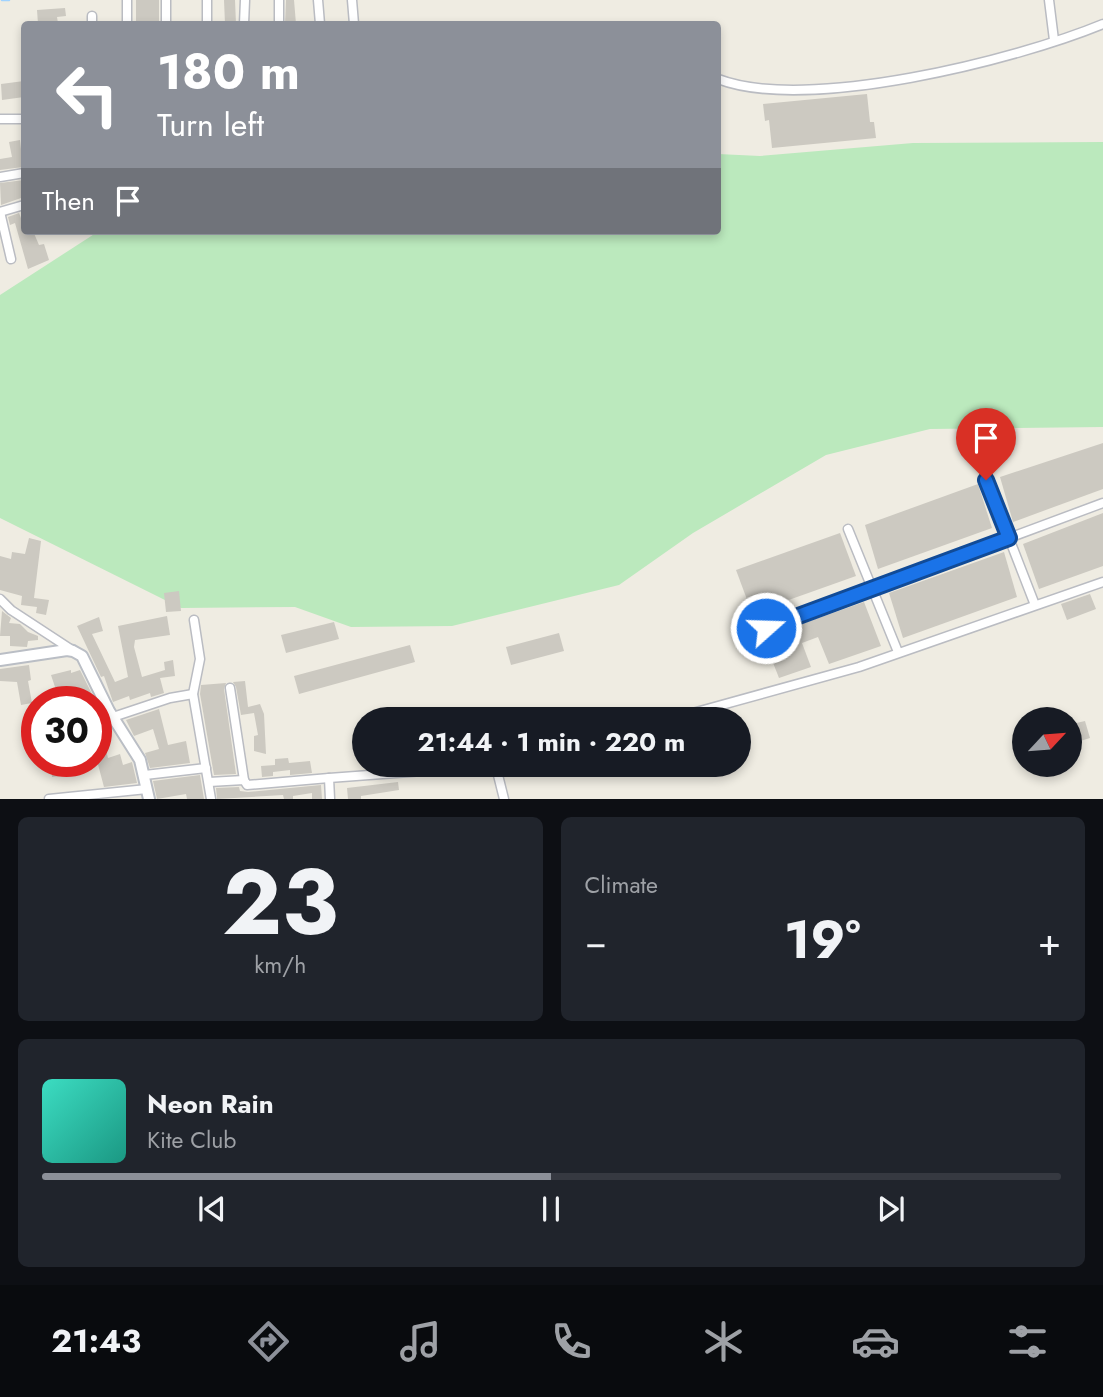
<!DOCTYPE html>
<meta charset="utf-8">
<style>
:root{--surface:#171b24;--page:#20242c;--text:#f1f3f6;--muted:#9ea1a6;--line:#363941;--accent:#8c9099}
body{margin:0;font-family:Jost,sans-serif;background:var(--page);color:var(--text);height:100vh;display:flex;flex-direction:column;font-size:26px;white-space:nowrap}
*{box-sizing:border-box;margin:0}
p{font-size:23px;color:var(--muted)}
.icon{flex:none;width:38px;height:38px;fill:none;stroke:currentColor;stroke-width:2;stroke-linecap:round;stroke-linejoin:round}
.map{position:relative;height:799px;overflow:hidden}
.panel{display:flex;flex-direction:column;gap:18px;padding:18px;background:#0d0f14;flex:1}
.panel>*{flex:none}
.hud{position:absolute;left:21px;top:21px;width:700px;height:214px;border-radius:7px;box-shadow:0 4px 10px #0003;background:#8c9099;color:#fff;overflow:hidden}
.needle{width:46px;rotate:64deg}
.tools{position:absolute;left:1012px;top:707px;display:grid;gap:14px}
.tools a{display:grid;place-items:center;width:70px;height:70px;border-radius:50%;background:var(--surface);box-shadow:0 4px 10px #0003;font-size:35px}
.speed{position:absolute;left:21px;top:686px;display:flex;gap:14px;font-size:35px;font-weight:700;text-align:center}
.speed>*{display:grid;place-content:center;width:91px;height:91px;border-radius:50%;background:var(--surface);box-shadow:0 4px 10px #0003;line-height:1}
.speed .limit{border:10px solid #d22;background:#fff;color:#111}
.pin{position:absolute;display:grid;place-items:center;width:60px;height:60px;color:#fff;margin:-72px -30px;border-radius:50% 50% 50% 0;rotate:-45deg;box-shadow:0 0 7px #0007}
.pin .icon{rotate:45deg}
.me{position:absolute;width:77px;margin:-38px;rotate:70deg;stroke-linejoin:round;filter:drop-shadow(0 0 5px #0008)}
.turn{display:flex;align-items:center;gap:24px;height:147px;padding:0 21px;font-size:32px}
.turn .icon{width:91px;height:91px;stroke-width:2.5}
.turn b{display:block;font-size:49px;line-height:60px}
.then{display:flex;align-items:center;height:66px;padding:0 21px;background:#0003;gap:14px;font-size:26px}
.big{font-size:52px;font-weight:700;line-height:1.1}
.panel .card{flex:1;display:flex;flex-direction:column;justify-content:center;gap:10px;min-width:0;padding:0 24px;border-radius:10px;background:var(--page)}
.panel .dial{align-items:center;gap:0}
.dial b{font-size:91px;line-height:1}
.song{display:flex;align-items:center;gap:21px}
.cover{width:84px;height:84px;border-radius:10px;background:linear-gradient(135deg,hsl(170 70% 55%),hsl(170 70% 35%))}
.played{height:7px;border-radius:4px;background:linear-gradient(90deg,var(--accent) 50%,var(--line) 50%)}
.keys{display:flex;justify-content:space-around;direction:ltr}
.heat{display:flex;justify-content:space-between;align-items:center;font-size:38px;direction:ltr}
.panel .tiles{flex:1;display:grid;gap:18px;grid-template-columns:1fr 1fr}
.card:last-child{grid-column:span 2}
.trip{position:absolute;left:352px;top:707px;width:399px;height:70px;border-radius:35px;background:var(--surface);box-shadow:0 4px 10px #0003;font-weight:700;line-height:70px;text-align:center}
.tabs{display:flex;height:112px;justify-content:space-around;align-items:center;background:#090b0e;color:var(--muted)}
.tabs .icon{width:49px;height:49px}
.tabs .selected{color:var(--accent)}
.tabs b{font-size:32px;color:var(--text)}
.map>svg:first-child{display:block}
</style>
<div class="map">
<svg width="1103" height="799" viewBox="0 0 1103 799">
<rect width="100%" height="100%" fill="#efece2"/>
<path fill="#bbe9bd" d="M1103 142V427L930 429 826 455 693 533 619 585 452 626 351 627 295 607 181 608 0 518V295L99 231H718V154L760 156 913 143Z"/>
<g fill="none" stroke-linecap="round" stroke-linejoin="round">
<path stroke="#a1d3ff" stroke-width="2.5" d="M2 0H9"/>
</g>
<g fill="#ccc9c1">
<rect x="136" y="0" width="23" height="24"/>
<path d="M224 0H235L236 24H225Z"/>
<path d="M286 0H294L296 24H285Z"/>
<path d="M65 8 66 16 57 17 58 23 38 24 37 10Z"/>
<path d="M24 81V97L2 100 1 84Z"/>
<path d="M867 94 870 122H874L876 138 772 148 769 120 765 121 763 104Z"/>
<path d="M20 140 23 167 0 170V159L12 157 9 142Z"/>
<path d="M24 180V197L1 205 0 183Z"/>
<path d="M19 213 21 218 24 217V231H33L39 245 44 244 49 260 28 269 15 223 10 225 8 217Z"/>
<path d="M1103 443V489L1013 522 1000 477Z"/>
<path d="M978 484 992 528 878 569 865 525Z"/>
<path d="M1103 513V566L1039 589 1023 544Z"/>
<path d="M840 533 856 576 752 613 736 570Z"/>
<path d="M29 538 41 541 34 598 49 600 46 615 36 613 37 607 21 605 22 596 0 590V556L11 559 12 552 25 554Z"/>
<path d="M1004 552 1017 597 903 638 889 593Z"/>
<path d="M179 591 181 611 166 612 164 593Z"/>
<path d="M1090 594 1096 609 1067 620 1061 604Z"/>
<path d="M864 602 881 646 829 664 818 637 802 643 811 667 779 678 770 655 762 657 756 640Z"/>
<path d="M2 611 11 618 9 623 20 624 28 632 38 636V640L28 641 27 647 10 646V636H0Z"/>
<path d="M167 616 170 635 135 640 134 647 142 677 165 670 164 662 173 660 175 676 160 678 164 693 151 697 150 693 130 700 129 696 113 702 104 676 101 677 77 626 99 617 103 631 92 634 115 682 128 677 118 626Z"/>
<path d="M334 622 339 639 286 653 281 635Z"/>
<path d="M559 633 564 651 511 665 506 647Z"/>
<path d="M410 645 415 662 299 694 294 676Z"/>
<path d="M29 665 31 680 28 681 32 703 21 705 17 682 0 681V669Z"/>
<path d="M71 670V673L80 670 96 702H60L51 675Z"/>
<path d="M245 681 248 707 260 704 264 714 266 754 254 751V736L258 735 254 713 241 715 236 687 233 682Z"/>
<path d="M226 683 224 689 236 774 214 775 200 694 201 685Z"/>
<path d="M159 709 168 745 186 741 190 763 150 768 145 753 159 749 153 729 134 736 126 720Z"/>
<path d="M1085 721 1090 738 1077 742 1072 724Z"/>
<path d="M98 724 100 728 105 727 110 741 104 743 108 758 120 754 123 765 132 762 137 783 104 787 96 757V725Z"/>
<path d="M288 758 289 763 310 761 312 773 290 775V770L273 772V776L262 777 261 766 275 765V759Z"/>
<path d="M51 761H67L69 775 52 777Z"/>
<path d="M200 775 204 799H187L186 794 157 799 153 781Z"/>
<path d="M398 782 399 790 361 796V799H348L347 788Z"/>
<path d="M321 785 322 799H312V793L293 796V799H284L283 795 217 799 216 788 239 787 240 791 248 792Z"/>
</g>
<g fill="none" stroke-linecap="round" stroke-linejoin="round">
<g stroke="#babcc2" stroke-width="11">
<g id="street">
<path d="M127 0V24"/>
<path d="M279 0V24"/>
<path d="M318 0 320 24"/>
<path d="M352 0 354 24"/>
<path d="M1049 0 1054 40"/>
<path d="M92 24V16"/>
<path d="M166 24V0"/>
<path d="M207 24V0"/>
<path d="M244 24 245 0"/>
<path d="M718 79C806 113 1016 60 1103 24"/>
<path d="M0 119H24"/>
<path d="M0 177 24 173"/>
<path d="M0 212 11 259"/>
<path d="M0 212 24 205"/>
<path d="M986 479 1035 605"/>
<path d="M848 529 898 652"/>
<path d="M0 599 11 610 72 650"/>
<path d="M194 620 200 659 193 694 211 799"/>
<path d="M766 628 1103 503"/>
<path d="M230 688 244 780"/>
<path d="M113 717 170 698 193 694"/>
<path d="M671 719 859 667 1103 582"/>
<path d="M496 767 504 799"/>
<path d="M145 775 206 768"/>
<path d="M209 782 244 780 247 785 329 778"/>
<path d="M49 799 147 789"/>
<path d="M330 799 329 778 503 765"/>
</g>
</g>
<g stroke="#babec5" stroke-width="14">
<path id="secondary" d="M0 660 67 650 73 651 82 656 109 711 140 760 149 799"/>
</g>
<use href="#street" stroke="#fff" stroke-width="8"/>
<use href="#secondary" stroke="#fff" stroke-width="10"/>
</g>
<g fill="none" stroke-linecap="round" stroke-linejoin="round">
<g stroke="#114b97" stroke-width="18">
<path id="route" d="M766 628 1009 538 986 480"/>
</g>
<use href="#route" stroke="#1a73e8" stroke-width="12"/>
</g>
</svg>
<div class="tools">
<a><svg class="needle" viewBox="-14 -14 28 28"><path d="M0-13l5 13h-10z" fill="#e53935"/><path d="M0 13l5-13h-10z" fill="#9ea1a6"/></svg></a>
</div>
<div class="speed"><div class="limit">30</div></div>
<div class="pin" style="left:986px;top:480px;background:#d93025"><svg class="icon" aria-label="arrive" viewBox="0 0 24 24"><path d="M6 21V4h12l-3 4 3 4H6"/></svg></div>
<svg class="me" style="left:766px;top:628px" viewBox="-20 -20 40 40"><circle r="17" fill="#1a73e8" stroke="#fff" stroke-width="3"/><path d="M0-11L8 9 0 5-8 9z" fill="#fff"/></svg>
<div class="trip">21:44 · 1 min · 220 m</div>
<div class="hud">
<div class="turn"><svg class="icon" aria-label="left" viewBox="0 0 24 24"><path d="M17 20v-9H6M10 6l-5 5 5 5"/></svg><div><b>180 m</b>Turn left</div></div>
<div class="then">Then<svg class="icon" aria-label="arrive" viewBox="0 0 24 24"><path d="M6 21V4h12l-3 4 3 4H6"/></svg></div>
</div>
</div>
<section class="panel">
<div class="tiles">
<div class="card dial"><b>23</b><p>km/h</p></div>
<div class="card"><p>Climate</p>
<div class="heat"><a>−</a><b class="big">19°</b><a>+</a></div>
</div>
<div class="card">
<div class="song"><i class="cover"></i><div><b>Neon Rain</b><p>Kite Club</p></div></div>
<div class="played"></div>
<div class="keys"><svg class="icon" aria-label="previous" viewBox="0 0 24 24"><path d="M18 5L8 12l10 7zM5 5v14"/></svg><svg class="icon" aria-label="pause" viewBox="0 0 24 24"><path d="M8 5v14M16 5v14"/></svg><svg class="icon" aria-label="next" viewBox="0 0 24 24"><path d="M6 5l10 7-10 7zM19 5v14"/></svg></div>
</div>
</div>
</section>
<nav class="tabs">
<b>21:43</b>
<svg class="icon selected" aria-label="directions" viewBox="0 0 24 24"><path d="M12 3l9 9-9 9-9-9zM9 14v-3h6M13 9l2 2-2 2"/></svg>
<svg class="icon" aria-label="music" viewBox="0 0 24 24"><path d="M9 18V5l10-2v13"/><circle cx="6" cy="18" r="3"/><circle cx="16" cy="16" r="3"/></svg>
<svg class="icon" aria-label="phone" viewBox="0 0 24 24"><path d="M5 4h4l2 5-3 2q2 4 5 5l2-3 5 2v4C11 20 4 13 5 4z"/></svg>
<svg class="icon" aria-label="climate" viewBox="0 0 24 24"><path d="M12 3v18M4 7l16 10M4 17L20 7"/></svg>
<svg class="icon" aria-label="car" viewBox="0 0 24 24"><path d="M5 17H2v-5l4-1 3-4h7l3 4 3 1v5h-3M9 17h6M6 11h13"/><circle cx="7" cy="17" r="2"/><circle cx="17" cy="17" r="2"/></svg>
<svg class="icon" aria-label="filters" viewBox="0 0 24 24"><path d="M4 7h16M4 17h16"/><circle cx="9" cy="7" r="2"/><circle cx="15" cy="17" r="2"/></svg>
</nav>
